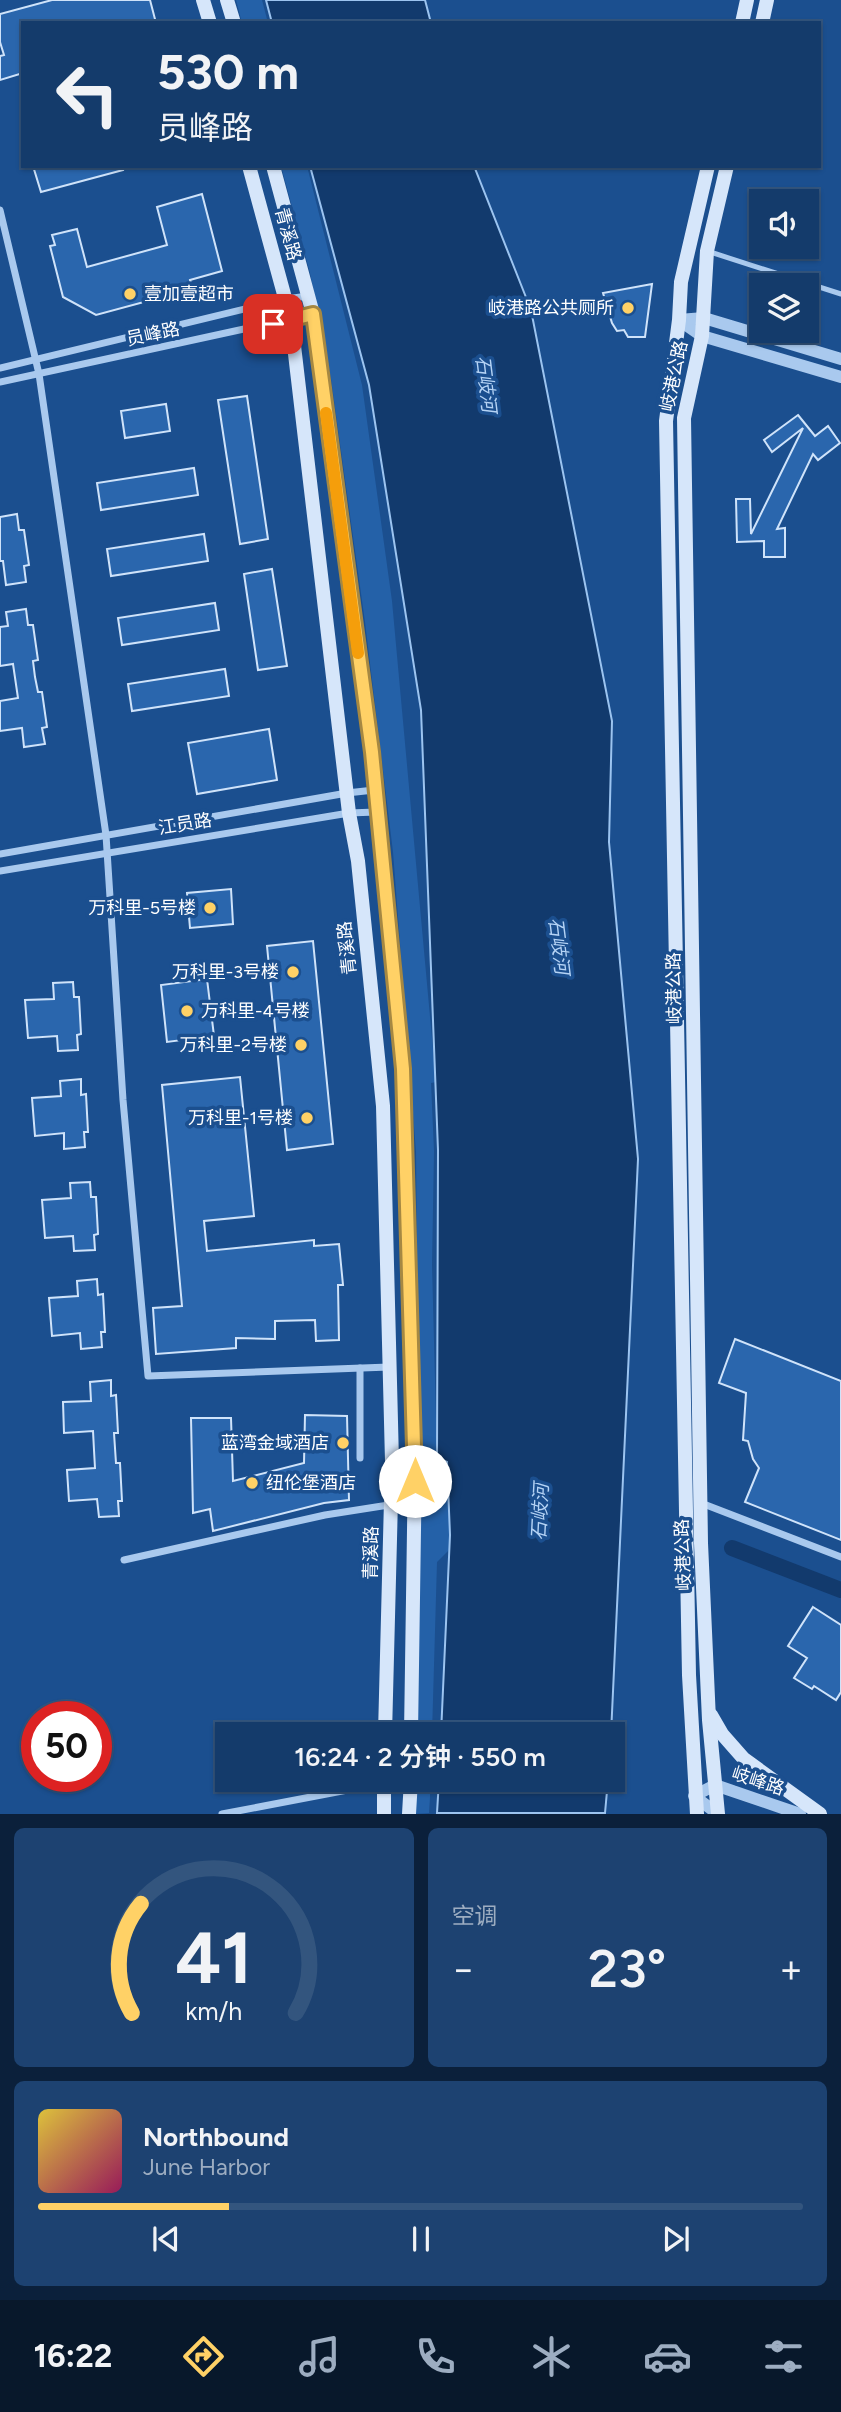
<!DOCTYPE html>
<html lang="zh">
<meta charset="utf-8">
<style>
:root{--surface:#143b6b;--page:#1d4271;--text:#f1f3f6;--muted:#9dadc1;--line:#33557e;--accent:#ffd166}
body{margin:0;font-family:Figtree,"Noto Sans SC",sans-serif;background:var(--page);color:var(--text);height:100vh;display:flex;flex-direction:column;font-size:26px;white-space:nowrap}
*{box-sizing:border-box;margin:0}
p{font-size:23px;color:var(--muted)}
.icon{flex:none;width:38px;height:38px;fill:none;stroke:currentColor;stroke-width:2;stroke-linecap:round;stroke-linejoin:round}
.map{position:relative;height:1814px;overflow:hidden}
.drawer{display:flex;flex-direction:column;gap:14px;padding:14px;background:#0b203b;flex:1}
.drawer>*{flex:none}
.banner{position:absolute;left:21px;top:21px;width:800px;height:147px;border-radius:0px;box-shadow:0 2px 5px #0004,0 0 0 2px var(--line);background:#143b6b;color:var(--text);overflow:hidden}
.tools{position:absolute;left:749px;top:189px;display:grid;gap:14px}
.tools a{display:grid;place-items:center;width:70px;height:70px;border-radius:0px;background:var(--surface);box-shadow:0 2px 5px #0004,0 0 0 2px var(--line);font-size:35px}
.speed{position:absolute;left:21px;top:1701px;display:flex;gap:14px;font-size:35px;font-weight:700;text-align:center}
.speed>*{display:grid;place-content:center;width:91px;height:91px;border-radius:50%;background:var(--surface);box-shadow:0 2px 5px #0004,0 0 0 2px var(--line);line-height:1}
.speed .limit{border:10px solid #d22;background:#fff;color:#111}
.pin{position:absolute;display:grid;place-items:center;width:60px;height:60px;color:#fff;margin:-30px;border-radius:14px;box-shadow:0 4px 10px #0006}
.me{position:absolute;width:77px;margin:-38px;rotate:0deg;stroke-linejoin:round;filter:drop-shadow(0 0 5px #0008)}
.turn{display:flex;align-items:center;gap:24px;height:147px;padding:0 21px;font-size:32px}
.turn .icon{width:91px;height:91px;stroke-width:2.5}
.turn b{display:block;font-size:49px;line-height:60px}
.big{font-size:52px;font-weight:600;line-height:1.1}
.drawer .widget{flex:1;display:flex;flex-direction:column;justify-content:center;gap:10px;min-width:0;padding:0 24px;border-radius:10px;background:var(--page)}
.drawer .dial{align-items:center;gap:0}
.dial svg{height:182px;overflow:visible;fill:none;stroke:var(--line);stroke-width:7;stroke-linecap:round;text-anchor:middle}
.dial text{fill:var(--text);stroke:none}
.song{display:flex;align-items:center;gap:21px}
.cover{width:84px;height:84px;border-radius:10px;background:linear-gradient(135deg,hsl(50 70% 55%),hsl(330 70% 35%))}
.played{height:7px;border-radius:4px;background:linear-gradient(90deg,var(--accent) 25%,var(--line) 25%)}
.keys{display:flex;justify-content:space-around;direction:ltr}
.heat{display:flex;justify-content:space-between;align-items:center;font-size:38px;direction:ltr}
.drawer .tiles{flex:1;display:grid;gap:14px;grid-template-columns:1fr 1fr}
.widget:last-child{grid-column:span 2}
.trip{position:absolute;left:215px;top:1722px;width:410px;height:70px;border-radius:0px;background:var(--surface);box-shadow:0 2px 5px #0004,0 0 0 2px var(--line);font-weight:600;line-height:70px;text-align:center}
.tab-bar{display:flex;height:112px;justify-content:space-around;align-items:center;background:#08182b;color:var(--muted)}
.tab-bar .icon{width:49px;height:49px}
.tab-bar .active{color:var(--accent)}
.tab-bar b{font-size:32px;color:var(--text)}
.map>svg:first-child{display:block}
</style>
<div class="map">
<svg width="841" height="1814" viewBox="0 0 841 1814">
<rect width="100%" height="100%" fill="#1b4f8f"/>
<g fill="#2461a8">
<path d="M236 0H262L268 23H242Z"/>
<path d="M281 166H307L362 385 392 601 436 1082 431 1083 434 1151 432 1265 437 1457 447 1461 450 1549 437 1562 432 1734H417L420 1572 416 1152 393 852 365 622 331 379 310 273Z"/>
<path d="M415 1780H431L429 1813 413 1814Z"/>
</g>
<g fill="#123a6d" stroke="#9cc4f0" stroke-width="2">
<path d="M266 0H425L431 23H272Z"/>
<path d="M310 166H474L531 310 612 721 609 842 638 1159 611 1734H441L450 1535 447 1462 437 1458 438 1150 421 710 369 385Z"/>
<path d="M439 1780H608L605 1813H437Z"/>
</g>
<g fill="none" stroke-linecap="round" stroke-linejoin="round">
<path stroke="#123a6d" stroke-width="16" d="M732 1548 841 1590"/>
</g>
<g fill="#2a66ad" stroke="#cfe3fa" stroke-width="2">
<path d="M52 0H150L156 23H23V73L0 80V56L4 55 0 42V14Z"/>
<path d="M33 166H122L123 170 41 192Z"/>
<path d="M202 194 222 271 190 280 192 289 96 315 63 297 50 246 55 245 52 235 77 229 87 267 167 245 157 207Z"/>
<path d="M652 284 645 337H628L624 330 617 331 612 323 603 293Z"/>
<path d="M247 396 268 539 240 544 218 400Z"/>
<path d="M166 404 170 431 125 438 121 411Z"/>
<path d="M798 415 815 436 828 426 840 443 818 460 813 454 777 529 785 528V557H764V541L737 542 736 499H750L751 534 803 428 772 452 764 440Z"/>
<path d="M194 468 198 495 101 510 97 483Z"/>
<path d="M17 514 19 530H24L29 565 24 566 26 582 6 585 3 561H0V517Z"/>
<path d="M204 534 208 561 111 576 107 549Z"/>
<path d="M272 569 287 666 258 670 244 574Z"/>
<path d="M215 603 219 630 122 645 118 618Z"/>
<path d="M26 609 28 625H33L38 660 33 661 35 677 38 692H42L47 727 42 728 45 744 24 747 22 728 0 731V701L18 698 13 664 0 666V627L8 626 6 612Z"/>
<path d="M225 669 229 696 132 711 128 684Z"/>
<path d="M269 729 277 780 197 794 188 743Z"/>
<path d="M231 889 233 924 190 928 187 893Z"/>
<path d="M313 941 333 1144 287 1150 267 946Z"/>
<path d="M207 979 214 1036 167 1042 161 985Z"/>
<path d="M73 982 74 997H79L81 1034 77 1035 78 1050 58 1051 57 1036 28 1038 25 1000 54 999 53 983Z"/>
<path d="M240 1077 254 1216 204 1221 207 1251 314 1240V1246L339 1244 343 1285H338L339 1340 316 1341 315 1320 275 1321V1339L236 1338V1348L156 1354 153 1308 182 1306 162 1085Z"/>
<path d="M81 1079V1095L86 1094 88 1132H84L85 1147 64 1149V1133L35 1136 32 1098 61 1096 60 1081Z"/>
<path d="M90 1182 91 1197H96L98 1234 94 1235 95 1250 74 1251 73 1236 45 1238 42 1200 71 1198 70 1183Z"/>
<path d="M97 1279 98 1295 103 1294 105 1332H101L102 1347 81 1349 80 1333 52 1336 49 1298 78 1296 77 1281Z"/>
<path d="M735 1339 841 1381V1540L745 1502 759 1468 753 1459 748 1441 743 1440 746 1393 719 1383Z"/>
<path d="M111 1380V1396L116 1395 118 1433H114L116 1463H120L122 1501H118L119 1516 99 1517 97 1499 69 1501 67 1470 95 1468 94 1450 93 1431 64 1433 63 1402 91 1401 90 1382Z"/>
<path d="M305 1415 347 1416 349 1500 324 1503 213 1531 210 1509 193 1513 191 1418H231L233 1481 304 1463Z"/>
<path d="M813 1607 841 1625V1692L836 1700 814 1686 812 1689 794 1678 807 1658 788 1646Z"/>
</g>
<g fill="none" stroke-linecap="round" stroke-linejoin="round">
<path stroke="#a9c9ee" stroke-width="5" d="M707 251 841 294"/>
<g stroke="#a9c9ee" stroke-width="7">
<path d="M0 210 39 374 106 835 123 1100 148 1376 389 1367"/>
<path d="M0 368 286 299 308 296"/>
<path d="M0 382 313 314"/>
<path d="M0 854 347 793 374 790"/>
<path d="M0 871 349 813 376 812"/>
<path d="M360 1368V1458"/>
<path d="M701 1503 841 1557"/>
<path d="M124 1560 325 1515 414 1501"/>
<path d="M222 1814 384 1783 411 1786"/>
</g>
<g stroke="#a9c9ee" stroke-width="12">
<path d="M679 320 702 336 841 377"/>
<path d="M679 320 704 318 841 359"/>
<path d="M718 1814 694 1796 715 1785 800 1814"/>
</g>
<g stroke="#d6e6fa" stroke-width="14">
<path d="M203 0 210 23"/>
<path d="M227 0 234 23"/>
<path d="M742 23 747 0"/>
<path d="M762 23 767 0"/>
<path d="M249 166 291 320 349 813 358 861 383 1106 392 1461 385 1734"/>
<path d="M273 166 313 314 372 752 403 1069 415 1462 411 1734"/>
<path d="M711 1715 722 1734 744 1759 820 1814"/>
<path d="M384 1780V1814"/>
<path d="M409 1814 411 1780"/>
<path d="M697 1814 689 1675 666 421 679 320 681 282 708 166"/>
<path d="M718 1814 709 1720 701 1543 684 418 702 336 707 251 727 166"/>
</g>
</g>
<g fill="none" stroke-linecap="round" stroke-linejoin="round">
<g stroke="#a68842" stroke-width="18">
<path id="route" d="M273 324 313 314 372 752 403 1069 415 1481"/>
</g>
<use href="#route" stroke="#ffd166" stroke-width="12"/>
<path stroke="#f59e0b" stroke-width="12" d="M326 413 358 653"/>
</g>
<g fill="#ffd166" stroke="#1b4f8f" stroke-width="2.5">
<circle cx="130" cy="294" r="7"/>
<circle cx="628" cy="308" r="7"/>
<circle cx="210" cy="908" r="7"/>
<circle cx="293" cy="972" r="7"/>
<circle cx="187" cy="1011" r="7"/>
<circle cx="301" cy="1045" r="7"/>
<circle cx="307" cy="1118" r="7"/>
<circle cx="343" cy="1443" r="7"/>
<circle cx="252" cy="1483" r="7"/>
</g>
<g text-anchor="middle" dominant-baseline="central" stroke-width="7" stroke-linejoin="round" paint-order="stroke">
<g font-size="18" fill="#fff" stroke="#1b4f8f">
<text transform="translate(288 234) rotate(75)">青溪路</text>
<text transform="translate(153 334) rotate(-12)">员峰路</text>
<text transform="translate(674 376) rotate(-78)">岐港公路</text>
<text transform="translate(185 824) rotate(-9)">江员路</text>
<text transform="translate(347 948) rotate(-96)">青溪路</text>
<text transform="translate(674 988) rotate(-91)">岐港公路</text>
<text transform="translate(371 1553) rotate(-89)">青溪路</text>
<text transform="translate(683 1555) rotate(-92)">岐港公路</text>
<text transform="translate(758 1781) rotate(18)">岐峰路</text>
</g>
<g font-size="18" fill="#fff" stroke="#1b4f8f" text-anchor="end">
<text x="144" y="294" text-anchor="start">壹加壹超市</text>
<text x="614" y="308">岐港路公共厕所</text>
<text x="196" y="908">万科里-5号楼</text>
<text x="279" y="972">万科里-3号楼</text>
<text x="201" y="1011" text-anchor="start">万科里-4号楼</text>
<text x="287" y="1045">万科里-2号楼</text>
<text x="293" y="1118">万科里-1号楼</text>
<text x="329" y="1443">蓝湾金域酒店</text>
<text x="266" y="1483" text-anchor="start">纽伦堡酒店</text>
</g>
<g font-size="19" font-style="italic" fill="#b5d3f5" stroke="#1b4f8f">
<text transform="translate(486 384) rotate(83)">石岐河</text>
<text transform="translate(559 946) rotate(83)">石岐河</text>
<text transform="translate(540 1512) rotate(-87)">石岐河</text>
</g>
</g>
</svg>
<div class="tools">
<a><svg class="icon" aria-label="sound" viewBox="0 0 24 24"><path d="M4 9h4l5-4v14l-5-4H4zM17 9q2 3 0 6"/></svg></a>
<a><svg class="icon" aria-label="layers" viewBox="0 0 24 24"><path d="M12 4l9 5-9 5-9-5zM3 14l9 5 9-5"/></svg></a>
</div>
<div class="speed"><div class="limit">50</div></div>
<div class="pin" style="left:273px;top:324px;background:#d93025"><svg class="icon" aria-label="arrive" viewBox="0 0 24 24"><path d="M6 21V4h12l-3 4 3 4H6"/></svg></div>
<svg class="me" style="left:415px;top:1481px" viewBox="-20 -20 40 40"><circle r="19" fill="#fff"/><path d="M0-13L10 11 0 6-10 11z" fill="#ffd166"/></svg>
<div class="trip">16:24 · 2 分钟 · 550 m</div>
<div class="banner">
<div class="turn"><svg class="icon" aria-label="left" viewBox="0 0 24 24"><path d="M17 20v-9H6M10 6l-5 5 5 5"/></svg><div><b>530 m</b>员峰路</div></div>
</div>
</div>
<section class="drawer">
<div class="tiles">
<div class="widget dial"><svg viewBox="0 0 100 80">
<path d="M14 69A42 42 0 1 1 86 69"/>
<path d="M14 69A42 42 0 0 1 18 21" stroke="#ffd166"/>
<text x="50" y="56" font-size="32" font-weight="700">41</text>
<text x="50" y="72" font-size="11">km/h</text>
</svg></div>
<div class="widget"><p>空调</p>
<div class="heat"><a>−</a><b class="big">23°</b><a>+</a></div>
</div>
<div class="widget">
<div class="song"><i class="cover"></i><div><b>Northbound</b><p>June Harbor</p></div></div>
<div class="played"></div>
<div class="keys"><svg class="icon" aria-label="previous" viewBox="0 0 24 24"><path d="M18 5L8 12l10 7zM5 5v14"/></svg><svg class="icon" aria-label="pause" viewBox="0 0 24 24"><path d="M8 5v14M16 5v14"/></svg><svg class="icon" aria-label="next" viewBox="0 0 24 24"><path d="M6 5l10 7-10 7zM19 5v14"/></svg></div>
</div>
</div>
</section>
<nav class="tab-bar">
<b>16:22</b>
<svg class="icon active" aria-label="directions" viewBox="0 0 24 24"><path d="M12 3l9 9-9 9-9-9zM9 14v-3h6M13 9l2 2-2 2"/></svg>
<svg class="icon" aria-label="music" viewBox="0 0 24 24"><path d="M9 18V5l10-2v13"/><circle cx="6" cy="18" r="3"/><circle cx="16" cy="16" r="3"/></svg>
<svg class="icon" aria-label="phone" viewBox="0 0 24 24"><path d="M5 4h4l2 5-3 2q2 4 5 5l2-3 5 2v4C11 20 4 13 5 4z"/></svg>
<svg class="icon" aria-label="climate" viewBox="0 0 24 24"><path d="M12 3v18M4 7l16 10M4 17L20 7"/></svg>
<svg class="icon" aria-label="car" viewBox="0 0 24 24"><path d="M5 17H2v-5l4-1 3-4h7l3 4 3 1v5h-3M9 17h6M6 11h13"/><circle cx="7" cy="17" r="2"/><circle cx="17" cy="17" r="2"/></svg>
<svg class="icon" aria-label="filters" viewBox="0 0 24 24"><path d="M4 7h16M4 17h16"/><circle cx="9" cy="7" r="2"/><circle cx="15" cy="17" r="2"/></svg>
</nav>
